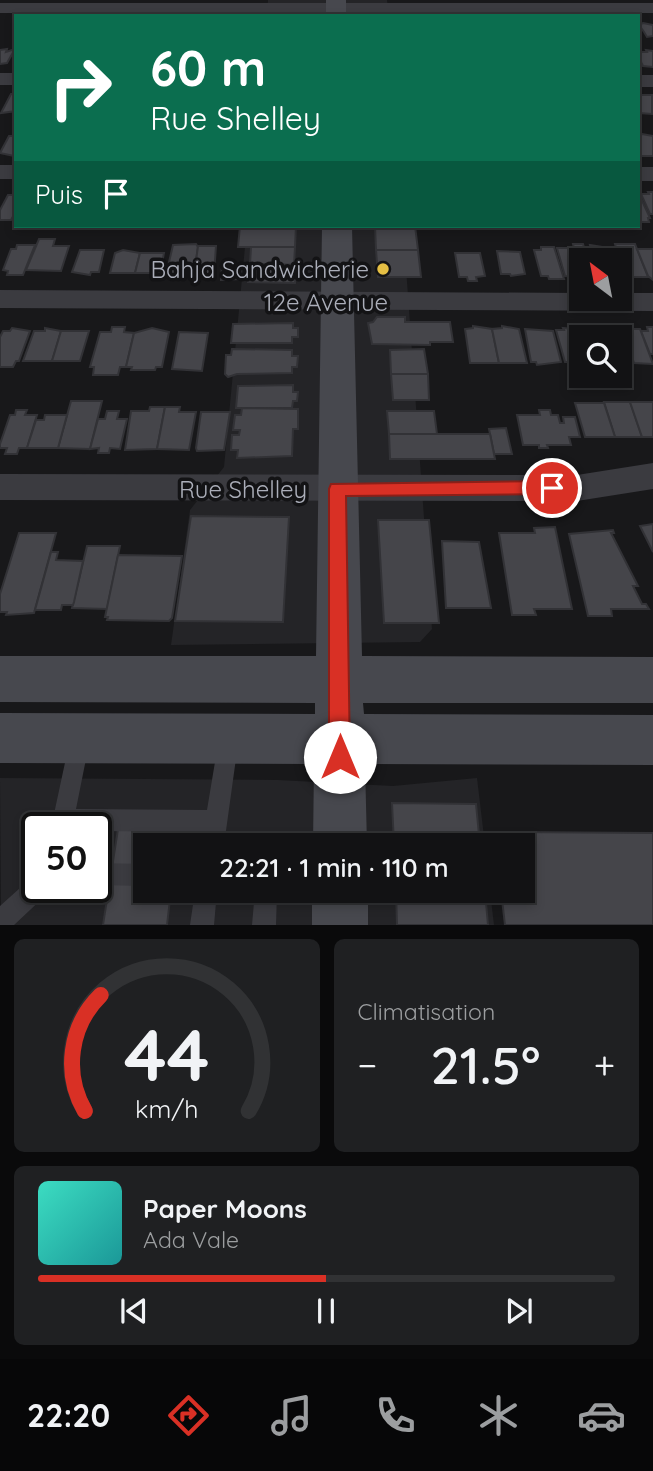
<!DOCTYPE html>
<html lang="fr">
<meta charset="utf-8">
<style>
:root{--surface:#121214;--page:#1f2022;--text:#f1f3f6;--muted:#9c9ea0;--line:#313234;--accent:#d93025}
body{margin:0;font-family:Quicksand,sans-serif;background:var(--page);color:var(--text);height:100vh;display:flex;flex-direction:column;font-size:26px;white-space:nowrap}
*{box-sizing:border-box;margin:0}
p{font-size:23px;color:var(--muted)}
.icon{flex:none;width:38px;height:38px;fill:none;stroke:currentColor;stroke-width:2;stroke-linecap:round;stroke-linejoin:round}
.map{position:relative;height:925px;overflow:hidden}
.panel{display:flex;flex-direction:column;gap:14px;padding:14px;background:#0a0a0b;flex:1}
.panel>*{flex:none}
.top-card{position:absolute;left:14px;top:14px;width:626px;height:214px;border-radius:0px;box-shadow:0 4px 10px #0003,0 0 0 2px var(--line);background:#0b6e4f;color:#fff;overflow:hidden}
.needle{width:46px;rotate:328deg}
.controls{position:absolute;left:569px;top:248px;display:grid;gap:14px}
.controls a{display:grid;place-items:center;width:63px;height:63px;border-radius:0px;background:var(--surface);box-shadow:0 4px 10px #0003,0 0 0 2px var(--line);font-size:35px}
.speed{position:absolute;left:21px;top:812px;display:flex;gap:14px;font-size:35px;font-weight:700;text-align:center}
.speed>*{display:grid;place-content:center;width:91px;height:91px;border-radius:50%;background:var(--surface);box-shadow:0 4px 10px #0003,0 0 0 2px var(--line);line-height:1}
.speed .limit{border:4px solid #111;border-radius:10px;background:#fff;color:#111}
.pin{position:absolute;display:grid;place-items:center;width:60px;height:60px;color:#fff;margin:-30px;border:4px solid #fff;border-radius:50%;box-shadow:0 2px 7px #0007}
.me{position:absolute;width:77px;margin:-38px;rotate:0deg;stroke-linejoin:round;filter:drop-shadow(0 0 5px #0008)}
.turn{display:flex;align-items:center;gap:24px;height:147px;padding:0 21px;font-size:32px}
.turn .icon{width:91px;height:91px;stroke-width:2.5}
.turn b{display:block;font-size:49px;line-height:60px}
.then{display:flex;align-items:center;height:66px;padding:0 21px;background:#0003;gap:14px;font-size:26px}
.big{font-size:52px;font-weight:600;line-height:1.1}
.panel .card{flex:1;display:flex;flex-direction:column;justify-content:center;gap:10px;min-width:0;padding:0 24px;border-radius:10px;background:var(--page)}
.panel .dial{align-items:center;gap:0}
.dial svg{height:182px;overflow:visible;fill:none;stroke:var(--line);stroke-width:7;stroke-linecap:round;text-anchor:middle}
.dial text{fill:var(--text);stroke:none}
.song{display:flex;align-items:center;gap:21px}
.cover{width:84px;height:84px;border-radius:10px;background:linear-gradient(135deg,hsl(170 70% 55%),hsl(180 70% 35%))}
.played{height:7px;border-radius:4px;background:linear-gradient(90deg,var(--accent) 50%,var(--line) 50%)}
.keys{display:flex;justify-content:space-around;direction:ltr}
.heat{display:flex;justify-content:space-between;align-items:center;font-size:38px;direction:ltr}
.panel .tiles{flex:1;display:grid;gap:14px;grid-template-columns:1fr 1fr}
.card:last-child{grid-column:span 2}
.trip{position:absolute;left:133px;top:833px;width:402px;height:70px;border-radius:0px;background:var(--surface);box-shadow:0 4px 10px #0003,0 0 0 2px var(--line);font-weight:600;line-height:70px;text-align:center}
.menu{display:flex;height:112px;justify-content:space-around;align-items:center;background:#070708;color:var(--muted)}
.menu .icon{width:49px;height:49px}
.menu .active{color:var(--accent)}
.menu b{font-size:32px;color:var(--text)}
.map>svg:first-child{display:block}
</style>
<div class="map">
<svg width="653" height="925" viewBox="0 0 653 925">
<rect width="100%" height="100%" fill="#18181a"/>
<g fill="#242427" fill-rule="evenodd">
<path d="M268 0H387L389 16H267Z"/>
<path d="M247 226H403L432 629 420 642 171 645 190 510 224 467Z"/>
<path d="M0 778 278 780 393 786 477 778 485 845H145V891H490L494 925H1ZM37 828H96V887H37Z"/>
</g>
<g fill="#45454a" stroke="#323236" stroke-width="2">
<path d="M643 23 653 25V36L647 37 644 32 639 25Z"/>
<path d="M7 49 6 52 15 49 7 63 0 64V50Z"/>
<path d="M646 50 653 51V67L643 66 639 58V52H647Z"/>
<path d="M11 94H16V111L1 113Z"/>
<path d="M639 95H652V114L639 113Z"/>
<path d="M642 134 653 136V156H639V136Z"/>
<path d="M9 136H16L14 156 0 153Z"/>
<path d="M648 192H653V214H650L641 194H649Z"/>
<path d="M639 194 650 218H648L649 222H639Z"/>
<path d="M8 195H16V211L11 220H0V210Z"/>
<path d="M240 226H296L295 247H238Z"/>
<path d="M375 226H415L418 250H376Z"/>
<path d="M39 239H55L53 246H69L61 271 26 270Z"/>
<path d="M196 244 198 247 194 275H166L173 245Z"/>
<path d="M573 244H583L588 261H581V277L565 276 557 248H574Z"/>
<path d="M615 244H635L648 277H631L629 272H623Z"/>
<path d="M17 245H35L23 275H7L8 271 3 270 11 249H16Z"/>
<path d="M590 245 608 248 612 261H588L584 248H591Z"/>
<path d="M216 246 214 274 194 276 198 246Z"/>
<path d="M251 247H295L294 265 250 264Z"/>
<path d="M541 247H554L564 279H549L548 276H541L534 250H541Z"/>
<path d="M637 249H653V280L648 276Z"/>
<path d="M80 250H104L99 272H91L90 275 72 272Z"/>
<path d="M123 250 140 253 135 273H110L115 253Z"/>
<path d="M376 250H418L421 277H378Z"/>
<path d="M497 251 520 252 525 274 511 276 510 274H501Z"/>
<path d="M140 253H164L160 273H135Z"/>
<path d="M455 253H480L485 276 476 277 477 281H468L467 277H459Z"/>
<path d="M250 264 296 265 295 283 248 282Z"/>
<path d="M222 265H242L240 279 221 280Z"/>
<path d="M377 317H405V322H450L453 342H430V345L372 344 368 323 373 322Z"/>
<path d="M293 323V328H298V337H292V343H231L233 324Z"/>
<path d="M473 326 492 329 499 363H470L465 329 473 328Z"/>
<path d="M502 326 519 329 527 363H499L492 329 502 328Z"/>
<path d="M112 327H125L124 332 134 333 126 367H120L118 375H93L94 367H90L100 332H111Z"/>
<path d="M647 327H653V354H650L641 331H648Z"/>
<path d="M12 328 30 331 19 361H16L13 367H0V337L3 331H10Z"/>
<path d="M45 328 61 331 52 361H23L34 331H45Z"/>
<path d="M152 328 169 332 162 367H156L155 370H131L132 367H126L134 333Z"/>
<path d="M563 328 583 330 586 338H581V362H565L556 330H564Z"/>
<path d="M525 329 553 331 561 362 537 365 536 362H531Z"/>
<path d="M611 329H640L653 364 634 363 633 360H625L620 338Z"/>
<path d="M583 330H608L611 338H586Z"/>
<path d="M61 331H89L80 361H52Z"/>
<path d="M179 332 208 333 202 371 172 369Z"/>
<path d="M232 349 292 350V356H298L297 367H292V373L237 374 228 377 225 374 226 355H231Z"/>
<path d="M424 349 428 374H391L390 350Z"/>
<path d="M391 374H428L429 400H393Z"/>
<path d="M293 385V392H298L297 401H293L292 408H236L238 386Z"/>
<path d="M71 401H102L90 449 58 448Z"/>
<path d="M604 402H630L642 437H615Z"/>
<path d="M630 402H653V437H642Z"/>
<path d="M575 403H604L615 437H585Z"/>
<path d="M150 407H165L157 449 125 450 131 411H149Z"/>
<path d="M165 407H180L179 412H196L189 450 157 449Z"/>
<path d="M242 408 298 409V429H293L292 456 237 458 238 450H231L232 435H239L240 430H233L235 415H241Z"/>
<path d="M16 410H27L25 415H37L27 448H19L17 454H5L7 448H0V444L10 415H15Z"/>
<path d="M539 410H550L551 415H558L560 423H564L563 417H575L580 437H569L571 445H547L548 448H539V445H523L517 415H540Z"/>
<path d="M107 411H119L117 419H127L120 449 110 448 109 453H98L99 448 90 449 98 419H105Z"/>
<path d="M387 411H434L437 434H389Z"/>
<path d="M201 412H230L224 450 197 451 196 448Z"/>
<path d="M45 415H67L58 448H27L36 420H44Z"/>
<path d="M506 428 512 454H494L489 429Z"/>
<path d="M389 434H490L495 459H390Z"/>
<path d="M191 516 289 517 283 622 175 621Z"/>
<path d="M378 520H429L439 623H384Z"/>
<path d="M653 524V552L640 526Z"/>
<path d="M555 527 572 609H534L536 615H512L499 533H535L534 528Z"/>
<path d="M613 530 614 533H611L638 586H633L642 604H646L649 609H611L612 616H588L569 534Z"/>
<path d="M19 533H56L34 613 6 615 7 612H0V594Z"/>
<path d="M442 541 479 542 491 608H446Z"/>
<path d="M87 546H120L107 609 72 608Z"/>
<path d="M51 552H58L56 560 83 561 74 602 73 605H62L61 610H35Z"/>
<path d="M118 555 182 556 172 618 169 621 107 620 108 617H105Z"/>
<path d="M392 803 476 804 480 845H394Z"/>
<path d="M118 829H178L176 845H145V891H171L167 925H103Z"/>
<path d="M494 832 653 833V925H505L501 891H523V845H496Z"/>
<path d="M396 891H485L488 925H397Z"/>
</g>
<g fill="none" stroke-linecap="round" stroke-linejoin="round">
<g fill="#3b3b40" fill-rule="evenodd">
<path d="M79 734 86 737 89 744 76 809 207 810 218 744 221 737 228 734 235 737 238 744 224 845H202L204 832 96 831V828H51L69 744 72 737Z"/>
<path d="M96 863 145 864V886L96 885Z"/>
<path d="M37 876V887H49L46 895 14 925H0V906L30 879Z"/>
<path d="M195 891H217L214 925H190Z"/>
<path d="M255 891H277L276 925H252Z"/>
</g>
<g fill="#3b3b40" fill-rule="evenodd">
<rect x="0" y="3" width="653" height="10"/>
<rect x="0" y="73" width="16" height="12"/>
<rect x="639" y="75" width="14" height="12"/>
<rect x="0" y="165" width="16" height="14"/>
<rect x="639" y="167" width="14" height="14"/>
<path d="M0 290 581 293V299H620V293H653V311L0 308Z"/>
<path d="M653 463V489L577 501 0 500V474L577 475Z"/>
</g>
<g fill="#47484e" fill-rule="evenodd">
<rect x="326" y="0" width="20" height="16"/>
<path d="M322 226H352L362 656 653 657V703H363L364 714 653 715V765L365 764 367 845H313L314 764 0 763V713L315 714V703L0 702V656H316Z"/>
<rect x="312" y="891" width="56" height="34"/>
</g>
</g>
<path fill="#d93025" stroke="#8d1f18" stroke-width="2" d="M552 481 558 483 560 488 558 492 552 494 346 496 350 757 347 765 340 768 332 765 329 757V489L331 484Z"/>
<circle fill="#e5bf44" stroke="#131315" stroke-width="2.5" cx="383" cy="269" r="7"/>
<g text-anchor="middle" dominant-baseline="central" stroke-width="7" stroke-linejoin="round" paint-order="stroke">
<g font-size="24" fill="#abaeb9" stroke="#131315" text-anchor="end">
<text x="369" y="269">Bahja Sandwicherie</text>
</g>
<g font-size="24" fill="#abaeb9" stroke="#131315">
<text x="326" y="302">12e Avenue</text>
<text x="243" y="489">Rue Shelley</text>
</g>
</g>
</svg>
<div class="controls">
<a><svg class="needle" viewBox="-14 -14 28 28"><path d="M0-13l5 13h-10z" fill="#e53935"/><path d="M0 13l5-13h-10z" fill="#9c9ea0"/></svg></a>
<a><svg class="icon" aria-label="search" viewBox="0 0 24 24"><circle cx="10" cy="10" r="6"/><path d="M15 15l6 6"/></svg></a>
</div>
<div class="speed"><div class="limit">50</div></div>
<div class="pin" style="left:552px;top:488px;background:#d93025"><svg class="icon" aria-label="arrive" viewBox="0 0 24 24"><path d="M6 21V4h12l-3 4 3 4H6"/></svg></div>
<svg class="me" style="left:340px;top:757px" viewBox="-20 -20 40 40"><circle r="19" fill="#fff"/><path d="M0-13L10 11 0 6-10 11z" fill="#d93025"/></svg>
<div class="trip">22:21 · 1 min · 110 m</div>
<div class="top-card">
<div class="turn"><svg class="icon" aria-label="right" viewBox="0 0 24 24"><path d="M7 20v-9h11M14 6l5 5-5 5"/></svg><div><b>60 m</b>Rue Shelley</div></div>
<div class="then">Puis<svg class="icon" aria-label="arrive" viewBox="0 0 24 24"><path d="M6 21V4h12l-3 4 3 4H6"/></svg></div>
</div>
</div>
<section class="panel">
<div class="tiles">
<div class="card dial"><svg viewBox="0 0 100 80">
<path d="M14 69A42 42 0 1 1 86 69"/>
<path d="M14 69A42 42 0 0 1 21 18" stroke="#d93025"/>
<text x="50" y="56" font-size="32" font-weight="700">44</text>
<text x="50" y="72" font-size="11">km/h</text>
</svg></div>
<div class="card"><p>Climatisation</p>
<div class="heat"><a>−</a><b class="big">21.5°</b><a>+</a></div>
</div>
<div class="card">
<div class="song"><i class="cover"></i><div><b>Paper Moons</b><p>Ada Vale</p></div></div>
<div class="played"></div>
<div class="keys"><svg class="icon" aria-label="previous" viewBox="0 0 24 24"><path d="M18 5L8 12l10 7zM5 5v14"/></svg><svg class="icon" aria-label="pause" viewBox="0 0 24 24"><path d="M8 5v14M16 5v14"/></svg><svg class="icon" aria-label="next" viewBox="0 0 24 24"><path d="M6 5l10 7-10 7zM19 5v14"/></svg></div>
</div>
</div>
</section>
<nav class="menu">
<b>22:20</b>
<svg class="icon active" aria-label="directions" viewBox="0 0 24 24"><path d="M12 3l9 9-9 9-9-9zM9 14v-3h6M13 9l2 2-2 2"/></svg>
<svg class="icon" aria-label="music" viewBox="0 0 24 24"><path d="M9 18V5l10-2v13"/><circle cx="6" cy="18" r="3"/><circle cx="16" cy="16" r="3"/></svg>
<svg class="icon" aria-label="phone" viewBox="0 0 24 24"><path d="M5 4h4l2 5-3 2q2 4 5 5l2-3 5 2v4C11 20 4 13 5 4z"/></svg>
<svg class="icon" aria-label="climate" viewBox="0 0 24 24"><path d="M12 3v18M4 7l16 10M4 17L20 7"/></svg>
<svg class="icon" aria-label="car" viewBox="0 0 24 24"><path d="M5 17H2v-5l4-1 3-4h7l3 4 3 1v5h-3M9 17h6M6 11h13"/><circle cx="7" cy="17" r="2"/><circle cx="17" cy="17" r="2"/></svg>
</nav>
